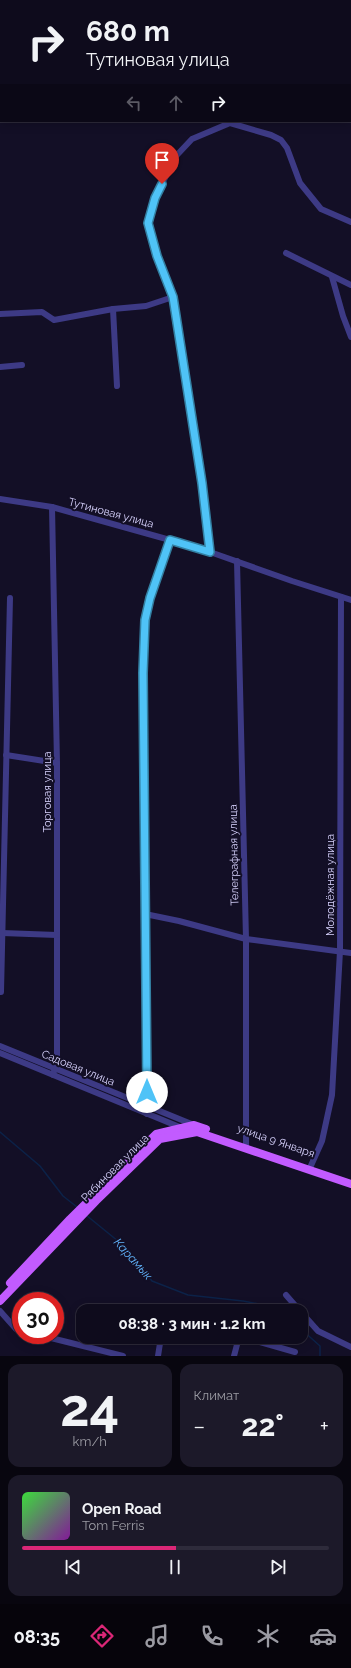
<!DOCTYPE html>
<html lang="ru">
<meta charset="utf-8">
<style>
:root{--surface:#0e0b1c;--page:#1c1929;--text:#f1f3f6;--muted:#9b9ba3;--line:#2e2b3b;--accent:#db2777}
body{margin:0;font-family:Raleway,sans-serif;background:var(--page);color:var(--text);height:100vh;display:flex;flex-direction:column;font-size:15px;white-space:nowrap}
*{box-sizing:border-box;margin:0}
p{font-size:13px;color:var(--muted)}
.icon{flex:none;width:22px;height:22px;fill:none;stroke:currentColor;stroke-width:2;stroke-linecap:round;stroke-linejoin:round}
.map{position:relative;height:1356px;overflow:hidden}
.panel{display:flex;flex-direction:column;gap:8px;padding:8px;background:#08060f;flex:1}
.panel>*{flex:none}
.guide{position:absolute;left:0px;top:0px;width:351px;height:122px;box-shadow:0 2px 10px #0003,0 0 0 1px var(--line);background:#0e0b1c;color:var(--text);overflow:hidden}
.speed{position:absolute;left:12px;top:1292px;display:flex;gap:8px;font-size:20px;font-weight:700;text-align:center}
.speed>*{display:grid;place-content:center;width:52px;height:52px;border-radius:50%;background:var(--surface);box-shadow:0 2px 10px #0003,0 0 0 1px var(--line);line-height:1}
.speed .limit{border:6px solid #d22;background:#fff;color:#111}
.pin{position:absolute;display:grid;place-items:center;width:34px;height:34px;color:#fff;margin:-41px -17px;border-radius:50% 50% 50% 0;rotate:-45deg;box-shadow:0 0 4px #0007}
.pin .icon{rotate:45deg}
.me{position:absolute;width:44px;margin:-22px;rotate:0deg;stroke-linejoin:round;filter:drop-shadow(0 0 3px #0008)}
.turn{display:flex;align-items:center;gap:14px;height:84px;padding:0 20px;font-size:18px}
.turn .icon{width:52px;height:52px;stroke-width:2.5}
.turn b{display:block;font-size:28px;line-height:34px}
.lanes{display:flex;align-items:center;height:38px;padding:0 20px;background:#0003;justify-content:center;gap:20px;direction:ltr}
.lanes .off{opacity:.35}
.big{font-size:30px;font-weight:700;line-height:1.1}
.panel .tile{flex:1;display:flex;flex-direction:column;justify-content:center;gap:6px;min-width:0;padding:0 14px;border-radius:12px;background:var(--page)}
.panel .dial{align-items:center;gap:0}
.dial b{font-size:52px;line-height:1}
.song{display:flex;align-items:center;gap:12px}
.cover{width:48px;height:48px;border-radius:6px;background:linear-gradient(135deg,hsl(120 70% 55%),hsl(290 70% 35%))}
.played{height:4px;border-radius:2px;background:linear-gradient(90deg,var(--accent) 50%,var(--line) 50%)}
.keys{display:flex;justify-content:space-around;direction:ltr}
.heat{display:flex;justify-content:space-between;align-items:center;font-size:22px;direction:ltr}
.panel .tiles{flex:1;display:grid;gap:8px;grid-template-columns:1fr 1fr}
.tile:last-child{grid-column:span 2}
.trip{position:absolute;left:76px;top:1304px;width:232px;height:40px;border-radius:12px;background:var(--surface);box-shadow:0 2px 10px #0003,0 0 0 1px var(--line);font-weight:700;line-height:40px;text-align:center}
.dock{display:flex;height:64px;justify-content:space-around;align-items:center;background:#06040b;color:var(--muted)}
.dock .icon{width:28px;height:28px}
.dock .current{color:var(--accent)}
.dock b{font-size:18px;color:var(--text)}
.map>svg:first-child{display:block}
</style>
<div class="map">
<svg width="351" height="1356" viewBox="0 0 351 1356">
<rect width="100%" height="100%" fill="#130f26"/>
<path fill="#12302f" d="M0 0H44L1 1 0 31Z"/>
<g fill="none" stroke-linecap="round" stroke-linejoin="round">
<g stroke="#0c2248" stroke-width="1.5">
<path d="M0 1132 40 1166 63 1196 77 1207"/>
<path d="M86 1215 124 1246 152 1281 188 1295 243 1301 275 1307 280 1311"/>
<path d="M301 1329 320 1346V1356"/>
</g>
<g stroke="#3d3a85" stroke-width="6">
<path d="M286 253 351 285"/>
<path d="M332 277 343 316 351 337"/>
<path d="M113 309 117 386"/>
<path d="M0 314 42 312 54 320 113 309 146 306 173 297"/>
<path d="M0 367 22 365"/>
<path d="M0 499 52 507 170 540 210 552 292 581 351 600"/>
<path d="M52 507 57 763V1060L53 1075"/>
<path d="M210 552 202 483 173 297 157 256 148 223 155 198 176 156 192 139 230 123 271 135 281 140 287 148 300 183 321 209 351 222"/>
<path d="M237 561 246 939V1148"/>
<path d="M6 755 57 763"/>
<path d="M145 914 179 921 246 939 351 953"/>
<path d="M2 933 57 935"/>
<path d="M1 992 10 598"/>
<path d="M0 1046 194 1125"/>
<path d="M0 1053 182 1128"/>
<path d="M147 1114 143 673 145 620 150 598 170 540"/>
<path d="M309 1170 322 1141 332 1095 340 951 341 597"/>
<path d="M286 1295 300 1311"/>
<path d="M0 1311 16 1329 21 1330"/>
<path d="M301 1312 318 1331 351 1347"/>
<path d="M39 1335 123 1356"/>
<path d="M242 1337 295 1352"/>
<path d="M158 1356 161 1337"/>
<path d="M234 1356 239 1337"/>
</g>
<g stroke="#c25bff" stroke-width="8">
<path d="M10 1283 70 1219 156 1134 194 1125 206 1129"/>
<path d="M0 1301 96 1201 160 1139 197 1132 351 1184"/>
</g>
</g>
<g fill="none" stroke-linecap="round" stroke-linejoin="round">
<g stroke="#337fa1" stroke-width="10">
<path id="route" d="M147 1092 143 673 145 620 150 598 170 540 210 552 202 483 173 297 157 256 148 223 155 198 162 184"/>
</g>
<use href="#route" stroke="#4fc3f7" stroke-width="7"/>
</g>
<g text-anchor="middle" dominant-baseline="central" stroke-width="4" stroke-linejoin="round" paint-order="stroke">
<g font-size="11" fill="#d9d4ff" stroke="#130f26">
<text transform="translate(111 513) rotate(15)">Тутиновая улица</text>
<text transform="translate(47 792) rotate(-90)">Торговая улица</text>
<text transform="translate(234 855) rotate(-91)">Телеграфная улица</text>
<text transform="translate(330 885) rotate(-90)">Молодёжная улица</text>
<text transform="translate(78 1068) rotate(22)">Садовая улица</text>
<text transform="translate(276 1141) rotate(19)">улица 9 Января</text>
<text transform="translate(115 1168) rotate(-45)">Рябиновая улица</text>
</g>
<g font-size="12" font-style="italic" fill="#62b6ff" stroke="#130f26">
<text transform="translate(133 1259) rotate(48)">Карамык</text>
</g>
</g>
</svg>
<div class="speed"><div class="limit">30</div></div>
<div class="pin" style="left:162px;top:184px;background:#d93025"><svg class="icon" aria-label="arrive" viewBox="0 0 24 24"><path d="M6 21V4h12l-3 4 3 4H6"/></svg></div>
<svg class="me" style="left:147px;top:1092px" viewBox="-20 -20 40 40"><circle r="19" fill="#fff"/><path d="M0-13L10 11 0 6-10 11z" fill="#4fc3f7"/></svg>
<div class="trip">08:38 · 3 мин · 1.2 km</div>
<div class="guide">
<div class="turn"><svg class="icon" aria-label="right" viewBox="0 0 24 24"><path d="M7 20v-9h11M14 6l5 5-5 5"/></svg><div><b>680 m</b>Тутиновая улица</div></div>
<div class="lanes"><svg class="icon off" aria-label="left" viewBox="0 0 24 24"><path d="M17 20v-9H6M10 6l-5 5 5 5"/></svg><svg class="icon off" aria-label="ahead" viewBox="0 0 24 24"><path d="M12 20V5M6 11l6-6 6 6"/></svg><svg class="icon" aria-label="right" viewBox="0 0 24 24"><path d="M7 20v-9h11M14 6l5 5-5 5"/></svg></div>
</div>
</div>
<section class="panel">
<div class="tiles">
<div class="tile dial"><b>24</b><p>km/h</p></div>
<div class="tile"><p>Климат</p>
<div class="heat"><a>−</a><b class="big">22°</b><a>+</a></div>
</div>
<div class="tile">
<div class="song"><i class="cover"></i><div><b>Open Road</b><p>Tom Ferris</p></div></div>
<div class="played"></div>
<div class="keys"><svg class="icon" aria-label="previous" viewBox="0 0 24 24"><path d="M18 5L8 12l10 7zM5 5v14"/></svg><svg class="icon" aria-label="pause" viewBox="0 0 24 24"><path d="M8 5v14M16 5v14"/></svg><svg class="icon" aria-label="next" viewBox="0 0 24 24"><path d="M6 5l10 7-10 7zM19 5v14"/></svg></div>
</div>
</div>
</section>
<nav class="dock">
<b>08:35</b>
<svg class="icon current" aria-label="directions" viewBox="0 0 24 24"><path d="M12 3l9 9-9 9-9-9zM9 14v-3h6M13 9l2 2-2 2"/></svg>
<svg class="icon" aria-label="music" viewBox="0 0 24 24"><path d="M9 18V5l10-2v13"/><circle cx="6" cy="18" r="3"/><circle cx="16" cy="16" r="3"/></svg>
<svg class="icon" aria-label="phone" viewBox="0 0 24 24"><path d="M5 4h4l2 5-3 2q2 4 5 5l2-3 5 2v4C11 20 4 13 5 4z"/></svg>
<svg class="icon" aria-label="climate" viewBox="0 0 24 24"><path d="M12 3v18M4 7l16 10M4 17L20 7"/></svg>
<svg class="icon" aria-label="car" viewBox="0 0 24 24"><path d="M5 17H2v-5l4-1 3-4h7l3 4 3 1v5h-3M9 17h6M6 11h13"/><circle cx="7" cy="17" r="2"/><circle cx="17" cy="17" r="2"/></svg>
</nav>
